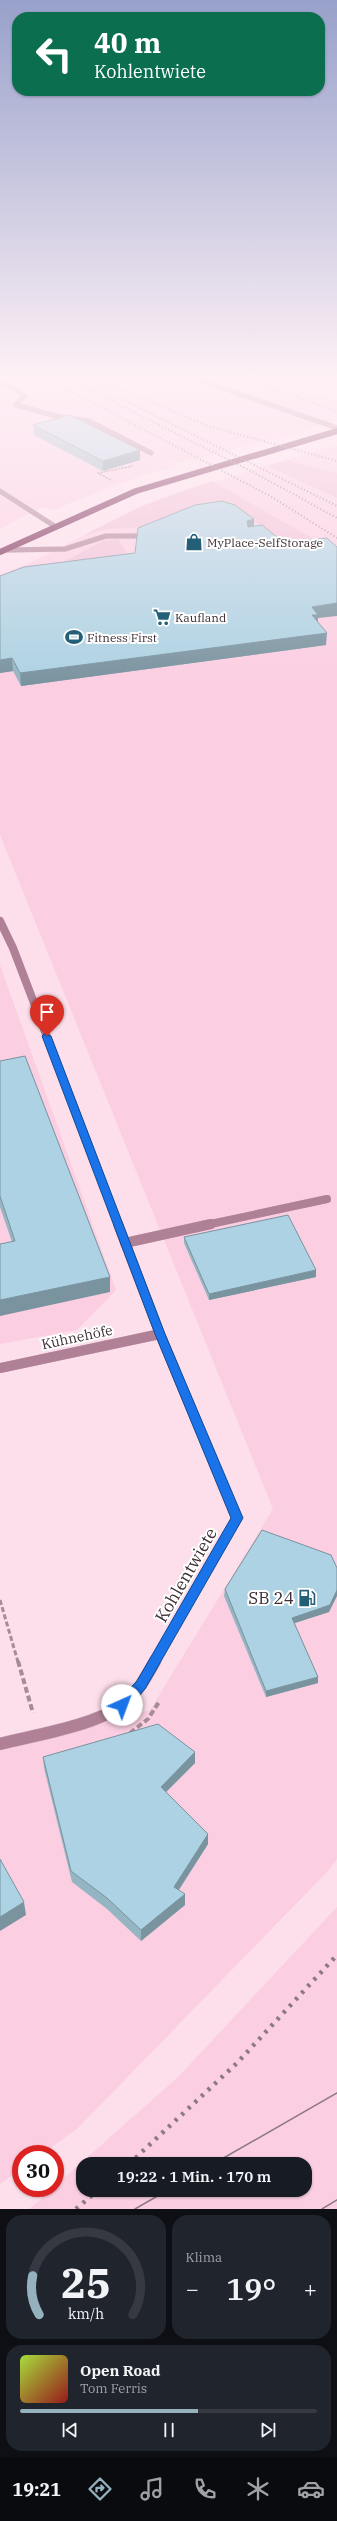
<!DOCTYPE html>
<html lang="de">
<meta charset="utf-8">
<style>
:root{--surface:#171b24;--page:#20242c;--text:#f1f3f6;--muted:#9ea1a6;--line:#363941;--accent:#94b1bd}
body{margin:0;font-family:"IBM Plex Serif",serif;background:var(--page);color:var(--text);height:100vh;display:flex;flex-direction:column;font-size:15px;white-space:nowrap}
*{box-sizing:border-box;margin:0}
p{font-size:13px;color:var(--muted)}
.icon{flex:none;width:22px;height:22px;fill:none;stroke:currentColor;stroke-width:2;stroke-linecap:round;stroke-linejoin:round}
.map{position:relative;height:2209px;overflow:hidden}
.drawer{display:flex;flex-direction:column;gap:6px;padding:6px;background:#0d0f14;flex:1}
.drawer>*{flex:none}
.banner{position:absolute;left:12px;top:12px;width:313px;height:84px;border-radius:16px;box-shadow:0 1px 3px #0004;background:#0b6e4f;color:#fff;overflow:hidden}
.speed{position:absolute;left:12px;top:2145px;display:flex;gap:8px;font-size:20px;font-weight:700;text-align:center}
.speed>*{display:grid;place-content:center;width:52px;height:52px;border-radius:50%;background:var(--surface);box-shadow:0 1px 3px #0004;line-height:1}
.speed .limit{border:6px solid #d22;background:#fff;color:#111}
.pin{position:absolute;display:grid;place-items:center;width:34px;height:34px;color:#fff;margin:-41px -17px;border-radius:50% 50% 50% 0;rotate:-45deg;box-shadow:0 0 4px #0007}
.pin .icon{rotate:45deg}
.me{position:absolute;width:44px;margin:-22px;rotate:43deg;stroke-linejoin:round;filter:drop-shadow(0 0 3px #0008)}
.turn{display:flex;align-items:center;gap:14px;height:84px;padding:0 16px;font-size:18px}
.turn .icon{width:52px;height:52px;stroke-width:2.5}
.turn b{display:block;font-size:28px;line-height:34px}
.big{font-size:30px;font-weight:600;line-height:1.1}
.drawer .card{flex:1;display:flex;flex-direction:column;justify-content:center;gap:6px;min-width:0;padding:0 14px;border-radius:16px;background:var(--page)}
.drawer .dial{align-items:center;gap:0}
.dial svg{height:104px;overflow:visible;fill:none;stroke:var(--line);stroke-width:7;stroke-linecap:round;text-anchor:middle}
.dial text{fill:var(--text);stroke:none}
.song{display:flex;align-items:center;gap:12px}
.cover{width:48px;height:48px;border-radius:6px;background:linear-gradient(135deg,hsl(80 70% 55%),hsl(0 70% 35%))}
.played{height:4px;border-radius:2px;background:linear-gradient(90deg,var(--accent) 60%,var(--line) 60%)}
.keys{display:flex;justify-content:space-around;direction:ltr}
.heat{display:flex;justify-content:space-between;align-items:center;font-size:22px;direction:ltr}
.drawer .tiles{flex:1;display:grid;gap:6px;grid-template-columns:1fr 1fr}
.card:last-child{grid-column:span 2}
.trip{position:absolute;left:76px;top:2157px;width:236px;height:40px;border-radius:16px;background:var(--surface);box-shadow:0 1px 3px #0004;font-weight:600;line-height:40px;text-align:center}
.dock{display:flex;height:64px;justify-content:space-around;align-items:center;background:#090b0e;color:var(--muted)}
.dock .icon{width:28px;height:28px}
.dock .on{color:var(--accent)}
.dock b{font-size:18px;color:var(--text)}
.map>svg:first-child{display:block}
</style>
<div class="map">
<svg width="337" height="2209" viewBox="0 0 337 2209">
<rect width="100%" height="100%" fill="#fddfeb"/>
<g fill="#fbcee1" fill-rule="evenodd">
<path d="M0 376H266L337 401V419L290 435 179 463 160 456 177 465 118 484 53 510 42 507 0 529Z"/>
<path d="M302 376H337V394Z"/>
<path d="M337 445V1859L327 1872 78 2128 42 2154H21V2169L0 2184V1751L150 1710 273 1509 0 835V575L30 563 142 506 175 493Z"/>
<path d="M0 965 116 1290 77 1330 0 1344Z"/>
<path d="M337 1907V2209H29L55 2188V2186L178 2077ZM83 2164H305V2190H83Z"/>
</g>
<g fill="#f1bfd5">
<path d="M286 460 337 473V498L267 466Z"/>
<path d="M212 481 331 549 278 544 244 511 157 526 108 529 84 535 142 506Z"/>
<path d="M118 539 134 564 58 565 102 541Z"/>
</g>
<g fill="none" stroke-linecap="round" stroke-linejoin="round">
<g stroke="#d7bcc7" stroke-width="5.5">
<g id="lane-far2">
<path d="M188 376 337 428"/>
<path d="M0 383 16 389 24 396 16 405 60 417 89 421 151 453"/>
<path d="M0 491 56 527"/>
<path d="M7 550 65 549 106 536H147"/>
</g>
</g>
<g stroke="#d7bcc7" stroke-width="8">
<path id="lane-far1" d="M206 1225 327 1199"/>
</g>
<g stroke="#d7bcc7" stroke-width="10">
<path id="lane" d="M125 1243 211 1224"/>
</g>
<g stroke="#d7bcc7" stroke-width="8">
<path id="street-far2" d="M0 921 13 948 119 1225"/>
</g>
<g stroke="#d7bcc7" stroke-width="10">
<g id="street-far1">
<path d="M118 1224 160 1334 237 1518 154 1662"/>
<path d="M0 1368 160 1334"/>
</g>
</g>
<g stroke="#d7bcc7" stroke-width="13">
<path id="street" d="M0 1744C35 1735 94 1726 122 1705 137 1694 146 1677 155 1661"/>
</g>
<g stroke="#d7bcc7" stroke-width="6">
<path id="primary" d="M0 552 136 491 337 431"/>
</g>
<path stroke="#a48d96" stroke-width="1.5" stroke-dasharray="2.5 1" stroke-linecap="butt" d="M111 480 98 473 133 466"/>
<path stroke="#a48d96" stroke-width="3" stroke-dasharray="5 2.5" stroke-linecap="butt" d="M0 1600 18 1662"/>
<g stroke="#a48d96" stroke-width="4" stroke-dasharray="6 3" stroke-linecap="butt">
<path d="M18 1661 33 1713"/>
<path d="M130 1733 148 1719 159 1702"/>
</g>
<use href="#lane-far2" stroke="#b08196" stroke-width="5"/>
<use href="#lane-far1" stroke="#b08196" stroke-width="8"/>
<use href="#lane" stroke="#b08196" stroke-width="10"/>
<use href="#street-far2" stroke="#b08196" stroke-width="8"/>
<use href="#street-far1" stroke="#b08196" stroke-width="10"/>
<use href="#street" stroke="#b08196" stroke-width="12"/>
<use href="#primary" stroke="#782953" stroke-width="6"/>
<path stroke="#8d7981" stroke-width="1" d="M333 376 337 378"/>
<g stroke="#8d7981" stroke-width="1.5">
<path d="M213 2164 337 2093"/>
<path d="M135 2209 168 2190"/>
<path d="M322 2209 337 2200"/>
</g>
<g stroke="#8d7981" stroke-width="2" stroke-dasharray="1 2.5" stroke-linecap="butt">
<path d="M42 376 272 497 337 538"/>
<path d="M62 376 251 471 337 518"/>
<path d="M87 376 211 427 337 461"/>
<path d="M240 376 337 412"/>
<path d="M97 387 337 506"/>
</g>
<g stroke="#8d7981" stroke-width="4.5" stroke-dasharray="3 6" stroke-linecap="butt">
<path d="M129 2164 237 2063 337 1955"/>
<path d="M76 2209 98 2190"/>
</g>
</g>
<g fill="#95b5c3">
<path d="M33 425 140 450V460L103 471 34 435Z"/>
<path d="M254 526 318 618V622L326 645 21 686 13 671 0 673V576L135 553Z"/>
<path d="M0 1061 110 1292 12 1242 0 1207Z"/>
<path d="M184 1237 316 1277 209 1300 184 1243Z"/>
<path d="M225 1589 329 1612 294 1623 318 1677V1683L266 1697 224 1596Z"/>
<path d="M43 1757 195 1763 166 1792 208 1834V1844L179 1890 185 1905 141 1941 107 1909 72 1882 44 1768Z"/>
</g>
<g fill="#79939f">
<path d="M140 450V460L103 471V461Z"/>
<path d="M254 519V531L247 533V521Z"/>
<path d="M337 603V616L318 618 317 627 311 619 312 607Z"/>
<path d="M327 633 326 645 21 686 20 673Z"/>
<path d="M12 658 13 671 0 673V660Z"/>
<path d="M316 1270V1277L209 1300V1294Z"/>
<path d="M110 1277V1292L0 1316V1300Z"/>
<path d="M337 1590V1596L329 1612 292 1624V1618Z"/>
<path d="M318 1677V1683L266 1697V1691Z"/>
<path d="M195 1752V1763L161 1797V1787Z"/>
<path d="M208 1834V1844L174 1897V1887Z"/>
<path d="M185 1894V1905L141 1941V1930Z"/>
<path d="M24 1902 26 1915 0 1931V1917Z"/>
</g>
<g fill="#add2e3" stroke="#79939f">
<path d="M70 415 140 450 103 461 33 425Z"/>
<path d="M222 501 235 505 254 519 247 521 248 527 262 525 284 543 327 538 337 547V603L312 607 318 615H312L327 633 20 673 12 658 0 660V576L24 567 135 553 138 528 195 505Z"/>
<path d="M25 1056 110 1277 0 1300V1244L15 1241 0 1196V1061Z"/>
<path d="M288 1215 316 1270 209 1294 184 1237Z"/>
<path d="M262 1530 331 1555 337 1568V1590L330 1605 292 1618 318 1677 266 1691 225 1589Z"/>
<path d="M158 1724 195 1752 161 1787 208 1834 174 1887 185 1894 141 1930 107 1898 71 1871 43 1757Z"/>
<path d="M0 1859 24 1902 0 1917Z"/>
</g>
<linearGradient id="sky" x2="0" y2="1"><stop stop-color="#98a1cb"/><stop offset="0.55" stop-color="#fef1f6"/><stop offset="1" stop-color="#fef1f6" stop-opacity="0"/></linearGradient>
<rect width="337" height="685" fill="url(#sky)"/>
<path fill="#1a73e8" stroke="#114b97" d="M44 1034 51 1036 165 1334 243 1518 145 1689 127 1709 122 1711 116 1705 118 1701 137 1681 231 1518 155 1334 42 1036Z"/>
<defs>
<g id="shop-bare" transform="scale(1.38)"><path d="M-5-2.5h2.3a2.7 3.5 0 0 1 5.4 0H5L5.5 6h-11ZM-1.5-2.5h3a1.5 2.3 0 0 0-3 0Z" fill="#236077" stroke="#fff" stroke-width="2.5" paint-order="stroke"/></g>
<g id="supermarket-bare" transform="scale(1.38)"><path d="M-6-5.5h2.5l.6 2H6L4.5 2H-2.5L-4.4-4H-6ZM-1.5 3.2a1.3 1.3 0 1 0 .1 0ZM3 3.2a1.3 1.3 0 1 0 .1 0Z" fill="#236077" stroke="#fff" stroke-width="2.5" paint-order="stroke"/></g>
<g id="stadium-bare" transform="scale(1.38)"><path d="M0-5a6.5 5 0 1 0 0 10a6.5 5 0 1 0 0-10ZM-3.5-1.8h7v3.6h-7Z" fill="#236077" stroke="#fff" stroke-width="2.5" paint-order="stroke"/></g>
<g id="fuel-bare" transform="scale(1.38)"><path d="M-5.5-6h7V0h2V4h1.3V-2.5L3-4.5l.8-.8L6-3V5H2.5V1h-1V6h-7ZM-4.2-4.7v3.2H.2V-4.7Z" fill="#236077" stroke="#fff" stroke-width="2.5" paint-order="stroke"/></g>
</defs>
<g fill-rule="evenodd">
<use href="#shop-bare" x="194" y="542"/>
<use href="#supermarket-bare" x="162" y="617"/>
<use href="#stadium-bare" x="74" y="637"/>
<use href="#fuel-bare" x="307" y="1598"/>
</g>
<g text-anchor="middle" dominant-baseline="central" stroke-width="4" stroke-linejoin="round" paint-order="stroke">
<g font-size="12" fill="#3e3036" stroke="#fff" text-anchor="start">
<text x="207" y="542">MyPlace-SelfStorage</text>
<text x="175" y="617">Kaufland</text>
<text x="87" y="637">Fitness First</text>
</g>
<g font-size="14" fill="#3e3036" stroke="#fff">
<text transform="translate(77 1337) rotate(-12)">Kühnehöfe</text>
</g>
<g font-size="17" fill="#3e3036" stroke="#fff">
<text transform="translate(186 1575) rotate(-60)">Kohlentwiete</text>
</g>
<g font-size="17" fill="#3e3036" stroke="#fff" text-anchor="end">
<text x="294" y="1598">SB 24</text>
</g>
</g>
</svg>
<div class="speed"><div class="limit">30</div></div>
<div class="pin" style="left:47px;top:1036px;background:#d93025"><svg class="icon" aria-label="arrive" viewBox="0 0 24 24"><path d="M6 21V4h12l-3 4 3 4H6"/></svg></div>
<svg class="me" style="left:122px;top:1705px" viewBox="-20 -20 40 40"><circle r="19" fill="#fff"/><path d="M0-13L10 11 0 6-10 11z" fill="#1a73e8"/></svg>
<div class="trip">19:22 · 1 Min. · 170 m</div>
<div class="banner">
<div class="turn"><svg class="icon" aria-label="left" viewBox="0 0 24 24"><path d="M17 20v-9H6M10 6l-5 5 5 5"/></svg><div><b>40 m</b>Kohlentwiete</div></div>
</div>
</div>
<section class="drawer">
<div class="tiles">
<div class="card dial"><svg viewBox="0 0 100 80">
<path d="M14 69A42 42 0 1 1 86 69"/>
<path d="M14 69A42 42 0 0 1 9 39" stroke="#94b1bd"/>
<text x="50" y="56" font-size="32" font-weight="700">25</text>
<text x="50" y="72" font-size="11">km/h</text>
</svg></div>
<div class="card"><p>Klima</p>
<div class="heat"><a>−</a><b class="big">19°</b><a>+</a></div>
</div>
<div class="card">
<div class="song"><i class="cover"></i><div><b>Open Road</b><p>Tom Ferris</p></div></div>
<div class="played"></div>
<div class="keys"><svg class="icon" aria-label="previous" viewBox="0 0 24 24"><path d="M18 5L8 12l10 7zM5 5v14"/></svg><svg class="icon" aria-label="pause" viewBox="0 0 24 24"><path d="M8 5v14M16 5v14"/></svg><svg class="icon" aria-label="next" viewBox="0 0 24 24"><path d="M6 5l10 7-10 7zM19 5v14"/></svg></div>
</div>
</div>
</section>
<nav class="dock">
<b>19:21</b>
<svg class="icon on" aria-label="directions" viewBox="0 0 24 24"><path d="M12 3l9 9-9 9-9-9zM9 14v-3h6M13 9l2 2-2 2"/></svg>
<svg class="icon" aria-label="music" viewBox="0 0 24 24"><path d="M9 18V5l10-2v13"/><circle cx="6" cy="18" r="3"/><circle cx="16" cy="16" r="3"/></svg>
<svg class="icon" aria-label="phone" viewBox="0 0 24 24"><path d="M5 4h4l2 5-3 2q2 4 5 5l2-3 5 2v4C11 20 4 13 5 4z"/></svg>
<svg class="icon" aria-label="climate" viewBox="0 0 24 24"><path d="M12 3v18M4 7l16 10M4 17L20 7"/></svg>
<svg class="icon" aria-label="car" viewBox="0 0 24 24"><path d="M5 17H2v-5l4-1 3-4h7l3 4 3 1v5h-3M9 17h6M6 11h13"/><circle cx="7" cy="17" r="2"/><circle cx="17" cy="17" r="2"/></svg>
</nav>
